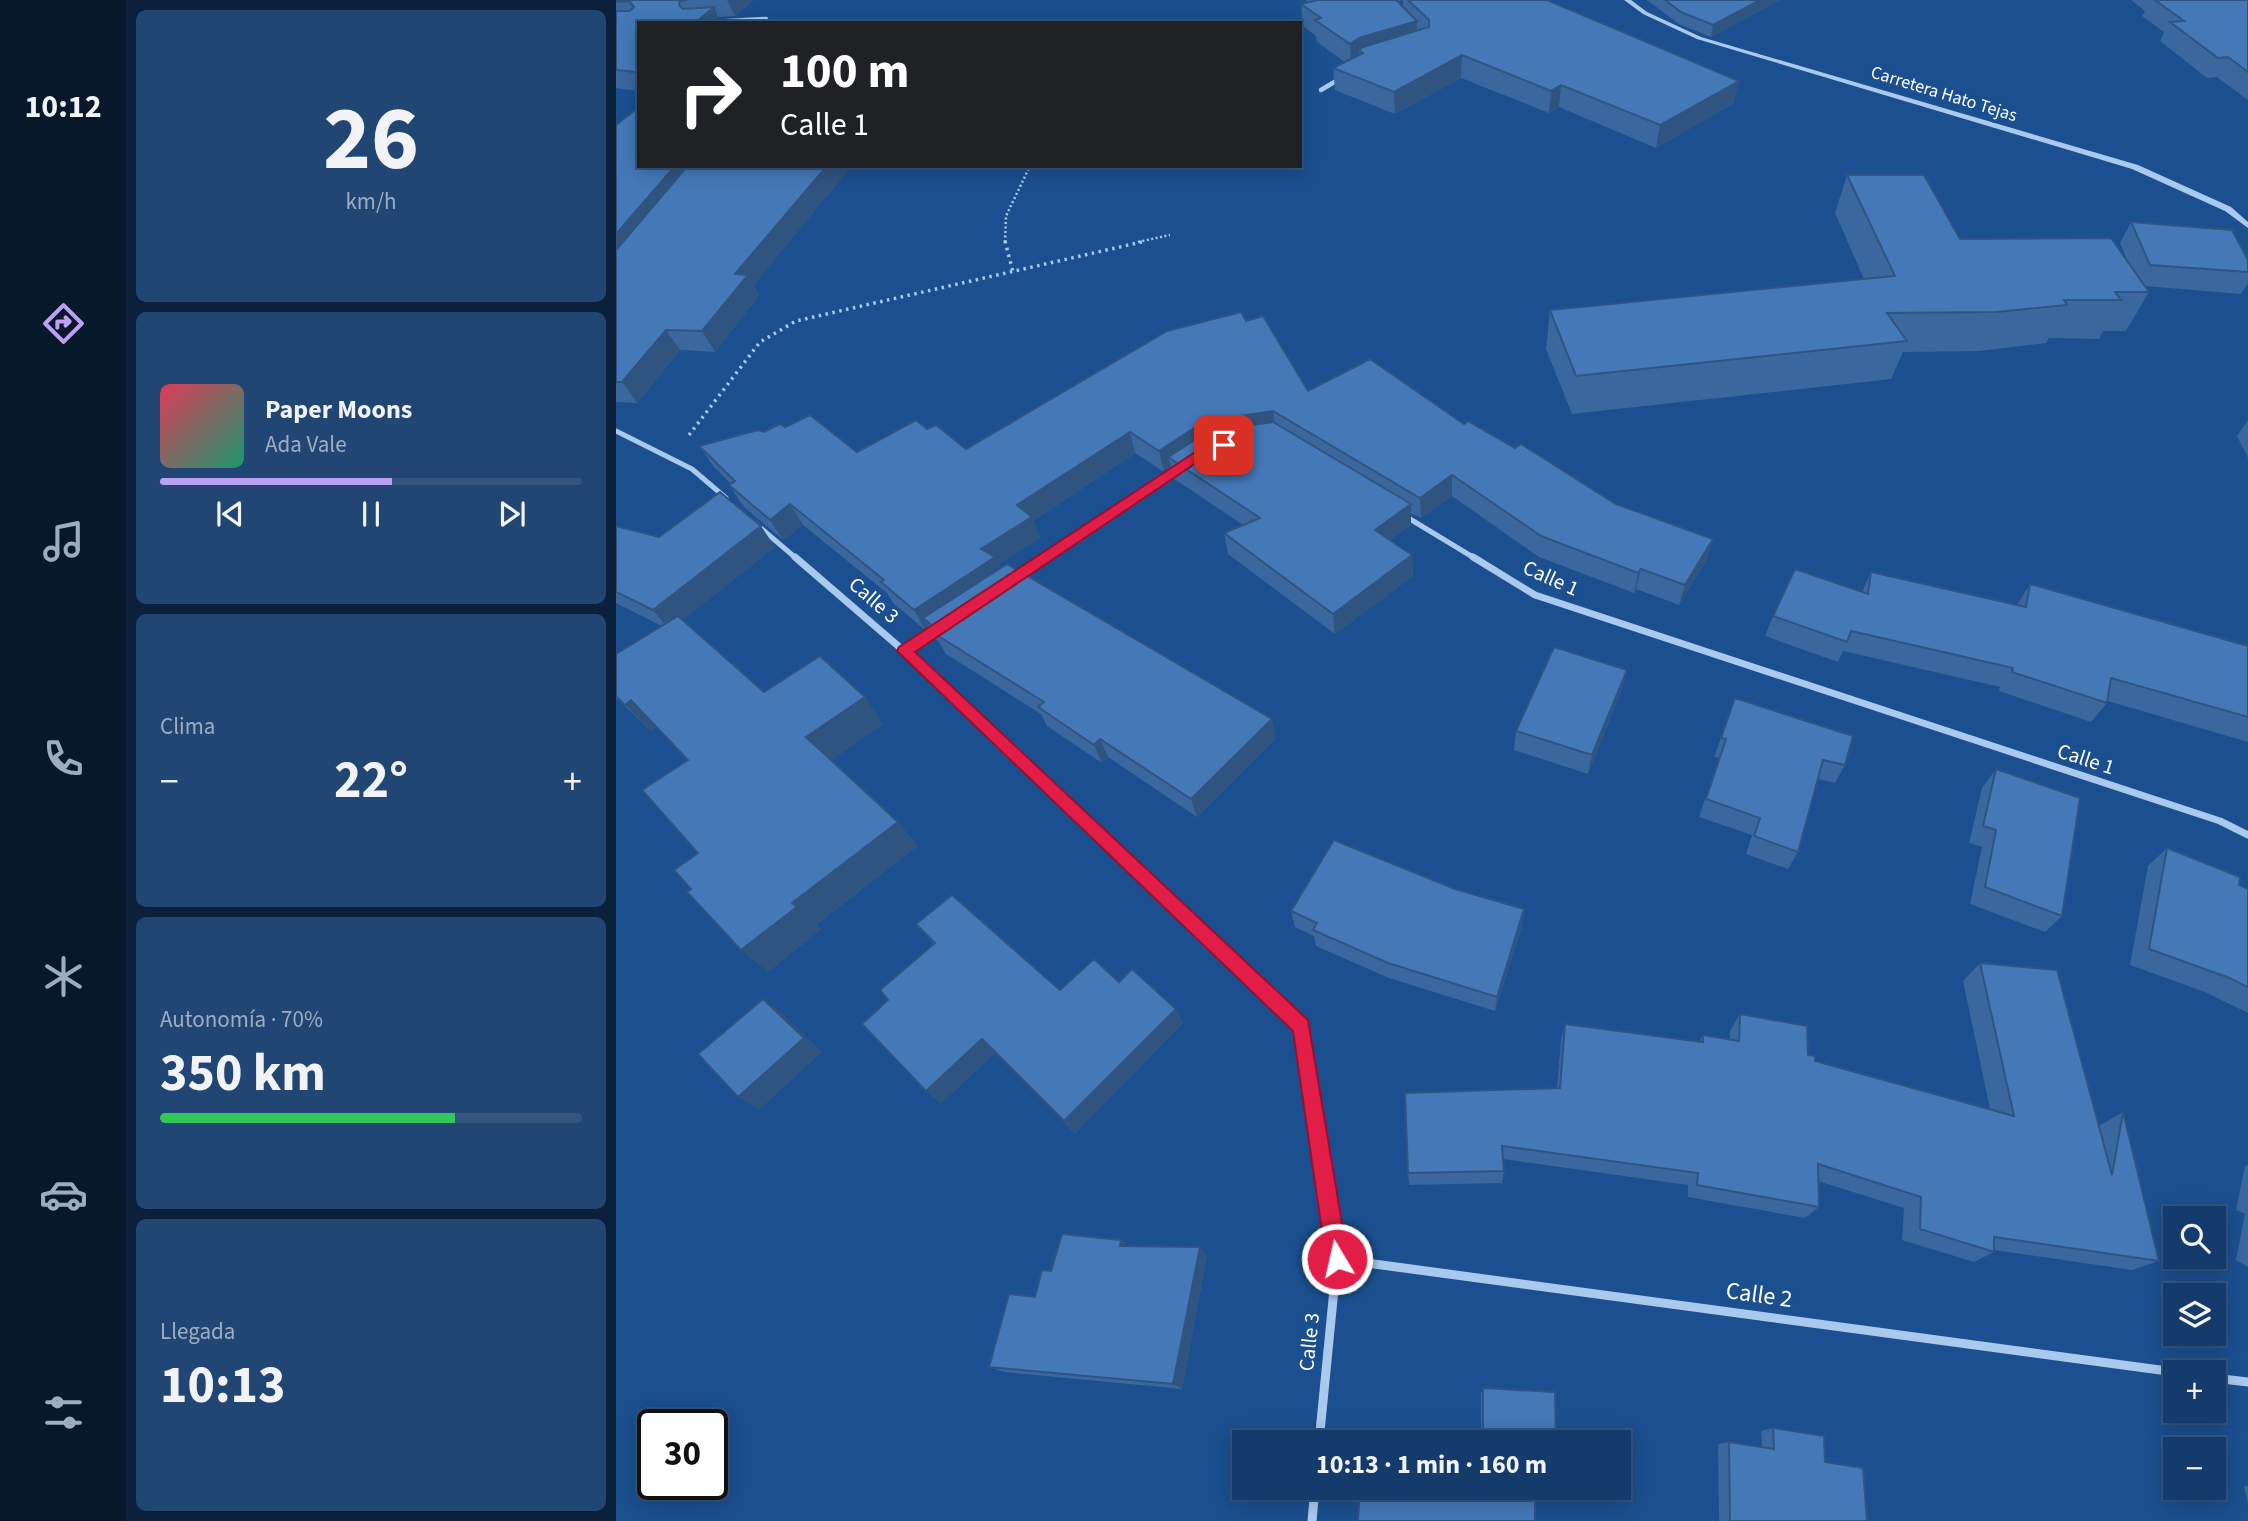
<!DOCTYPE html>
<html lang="es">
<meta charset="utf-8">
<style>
:root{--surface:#143b6b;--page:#214673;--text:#f1f3f6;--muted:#9dadc1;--line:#33557e;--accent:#bca0f2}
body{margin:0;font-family:"Source Sans 3",sans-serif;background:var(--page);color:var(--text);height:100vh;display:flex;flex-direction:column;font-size:26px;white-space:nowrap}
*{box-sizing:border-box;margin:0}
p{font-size:23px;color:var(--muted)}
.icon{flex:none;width:38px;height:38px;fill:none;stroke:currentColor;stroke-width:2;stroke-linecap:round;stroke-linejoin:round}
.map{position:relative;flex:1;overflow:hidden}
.sheet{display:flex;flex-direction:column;gap:10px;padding:10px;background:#0b203b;width:490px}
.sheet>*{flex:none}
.banner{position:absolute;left:21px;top:21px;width:665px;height:147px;border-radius:0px;box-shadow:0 4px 18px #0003,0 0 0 2px var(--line);background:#202124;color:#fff;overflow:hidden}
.tools{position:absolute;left:1547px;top:1206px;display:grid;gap:14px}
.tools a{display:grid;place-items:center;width:63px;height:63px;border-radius:0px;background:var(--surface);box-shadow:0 4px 18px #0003,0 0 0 2px var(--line);font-size:35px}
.speed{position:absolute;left:21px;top:1409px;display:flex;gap:14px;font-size:35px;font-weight:700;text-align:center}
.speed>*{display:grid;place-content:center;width:91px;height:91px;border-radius:50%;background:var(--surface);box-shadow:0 4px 18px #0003,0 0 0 2px var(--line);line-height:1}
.speed .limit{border:4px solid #111;border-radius:10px;background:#fff;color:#111}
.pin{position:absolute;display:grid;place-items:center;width:60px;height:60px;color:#fff;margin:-30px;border-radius:14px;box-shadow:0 4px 10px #0006}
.me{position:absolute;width:77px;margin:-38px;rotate:351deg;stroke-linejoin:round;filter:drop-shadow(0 0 5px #0008)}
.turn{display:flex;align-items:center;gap:24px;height:147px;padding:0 28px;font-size:32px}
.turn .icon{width:91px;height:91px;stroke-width:2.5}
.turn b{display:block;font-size:49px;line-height:60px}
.big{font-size:52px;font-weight:700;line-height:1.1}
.sheet .widget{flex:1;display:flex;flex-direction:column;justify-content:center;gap:10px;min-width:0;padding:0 24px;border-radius:10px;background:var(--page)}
.sheet .dial{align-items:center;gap:0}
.dial b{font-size:91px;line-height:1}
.song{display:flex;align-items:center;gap:21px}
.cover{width:84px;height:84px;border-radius:10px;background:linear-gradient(135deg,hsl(350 70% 55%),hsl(160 70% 35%))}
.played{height:7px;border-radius:4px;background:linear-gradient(90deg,var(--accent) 55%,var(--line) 55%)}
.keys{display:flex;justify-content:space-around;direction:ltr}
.heat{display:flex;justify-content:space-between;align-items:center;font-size:38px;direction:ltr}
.charge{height:10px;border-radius:5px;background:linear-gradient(90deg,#34c759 70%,var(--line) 0)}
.trip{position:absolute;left:616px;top:1430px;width:399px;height:70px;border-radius:0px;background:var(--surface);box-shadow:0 4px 18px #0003,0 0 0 2px var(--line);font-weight:700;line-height:70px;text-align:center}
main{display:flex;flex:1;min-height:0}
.dock{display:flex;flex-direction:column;width:126px;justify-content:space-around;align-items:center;background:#08182b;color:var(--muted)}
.dock .icon{width:49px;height:49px}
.dock .selected{color:var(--accent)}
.dock b{font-size:32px;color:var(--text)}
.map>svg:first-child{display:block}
</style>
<main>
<nav class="dock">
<b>10:12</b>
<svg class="icon selected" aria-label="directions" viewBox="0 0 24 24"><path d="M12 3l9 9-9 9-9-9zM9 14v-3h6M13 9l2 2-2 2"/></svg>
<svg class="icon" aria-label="music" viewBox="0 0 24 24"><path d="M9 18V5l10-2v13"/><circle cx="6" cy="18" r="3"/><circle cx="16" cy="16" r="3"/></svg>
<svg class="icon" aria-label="phone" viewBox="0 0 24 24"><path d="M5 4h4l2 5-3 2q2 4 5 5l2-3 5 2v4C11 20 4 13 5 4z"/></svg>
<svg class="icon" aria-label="climate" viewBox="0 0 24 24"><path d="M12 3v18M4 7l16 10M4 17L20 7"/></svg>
<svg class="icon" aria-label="car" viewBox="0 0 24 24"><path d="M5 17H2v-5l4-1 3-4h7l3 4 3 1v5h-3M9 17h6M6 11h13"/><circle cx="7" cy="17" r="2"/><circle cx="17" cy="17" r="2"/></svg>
<svg class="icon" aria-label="filters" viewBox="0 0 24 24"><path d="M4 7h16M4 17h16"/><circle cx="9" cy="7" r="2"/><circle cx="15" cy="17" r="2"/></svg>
</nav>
<section class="sheet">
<div class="widget dial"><b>26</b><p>km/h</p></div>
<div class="widget">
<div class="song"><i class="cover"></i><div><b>Paper Moons</b><p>Ada Vale</p></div></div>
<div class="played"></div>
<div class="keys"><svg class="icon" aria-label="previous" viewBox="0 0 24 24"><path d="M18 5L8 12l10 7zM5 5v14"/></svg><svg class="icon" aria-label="pause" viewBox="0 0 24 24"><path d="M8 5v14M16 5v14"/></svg><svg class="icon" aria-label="next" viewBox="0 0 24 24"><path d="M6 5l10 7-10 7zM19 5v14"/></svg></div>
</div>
<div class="widget"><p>Clima</p>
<div class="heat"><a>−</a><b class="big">22°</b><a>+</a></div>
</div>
<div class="widget"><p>Autonomía · 70%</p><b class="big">350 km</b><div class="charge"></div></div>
<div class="widget"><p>Llegada</p><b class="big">10:13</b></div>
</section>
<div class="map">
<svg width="1632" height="1521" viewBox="0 0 1632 1521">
<rect width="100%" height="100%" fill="#1b4f8f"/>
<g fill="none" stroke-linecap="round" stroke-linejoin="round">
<g stroke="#a9c9ee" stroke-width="2.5" stroke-dasharray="2 2.5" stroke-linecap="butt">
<path d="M389 242 390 216 414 166"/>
<path d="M522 242 554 235"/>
</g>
<g stroke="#a9c9ee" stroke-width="3.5" stroke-dasharray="2.5 4.5" stroke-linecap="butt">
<path d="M389 241 397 272"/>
<path d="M73 435 144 342 180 321 530 241"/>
</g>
<g stroke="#a9c9ee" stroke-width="4.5">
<path d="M77 23 150 19"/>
<path d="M705 90 725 78"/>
</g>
<g stroke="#a9c9ee" stroke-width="5">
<path d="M0 431 76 469 110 498"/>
<path d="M789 516 860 559"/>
<path d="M140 524 181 559"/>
<path d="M427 559 562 469"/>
</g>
<g stroke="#a9c9ee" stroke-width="7">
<path d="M179 557 288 651 632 975"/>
<path d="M857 557 919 595 1604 821 1632 835"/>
<path d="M400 577 429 557"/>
<path d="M288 651 323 628"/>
</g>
<g stroke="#a9c9ee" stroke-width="9">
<path d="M630 974 686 1026 721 1259 703 1442"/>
<path d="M721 1259 1559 1372"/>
<path d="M1598 1378 1632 1382"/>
<path d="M696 1521 699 1488"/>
</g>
<path fill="#a9c9ee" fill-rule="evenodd" d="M1008 0H1015L1031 12 1085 37 1522 165 1615 207 1632 222V228L1609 211 1516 169 1081 39 1027 14Z"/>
</g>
<g fill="#3a679d">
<path d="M0 0H137L119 16 23 23V91L0 88Z"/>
<path d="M689 0H786L782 1 787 7V0H931L1118 103 1040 148 943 107 933 113 845 78 779 114 719 90 717 68 729 62 701 42 700 36 687 26 685 4 693 2Z"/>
<path d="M1031 0H1164L1095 37 1063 24Z"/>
<path d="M1515 0H1632V100L1601 77 1591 78 1544 41 1548 32 1526 16 1529 11Z"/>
<path d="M0 125 138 285 143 295 99 352 64 350 21 403 0 402Z"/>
<path d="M1231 175 1344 239 1512 262 1504 243 1515 222 1632 260V283L1625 294 1529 286 1533 292 1510 331H1487L1483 339 1433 338 1430 343 1363 351 1287 352 1275 379 956 414 930 349 934 310 1248 279 1219 213Z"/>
<path d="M630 321 692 391 848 424 899 448 1000 504 1097 539 1091 559 1063 605 1020 589 1018 593 923 557 836 496 805 518 795 513V525L774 540 796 555 797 576 719 634 612 554 608 533 627 525 557 478 555 467 548 472 519 453 417 521 424 538 382 564 384 568 660 738 581 817 492 757 486 763 431 726 425 714 330 654 323 642 319 638 313 627 309 630 277 603 271 593 187 525 167 540 127 506 113 485 115 484 98 467 83 446 169 427 241 452 311 429 350 449Z"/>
<path d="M1632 420V458L1621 436Z"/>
<path d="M0 526 43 537 159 547 66 620 148 692 267 724 215 760 282 822 301 846 200 925 205 929 152 972 75 889 82 853 72 760 41 727 35 731 0 698V654L46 626 0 603Z"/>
<path d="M1255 572 1401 605 1414 584 1632 646V742L1492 701 1491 703 1475 722 1383 691 1384 687 1227 651 1222 662 1149 636 1157 616 1246 592Z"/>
<path d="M1011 670 1006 689 972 774 898 750 900 731Z"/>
<path d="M1119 698 1229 765 1219 783 1202 779 1182 852 1172 869 1130 854 1136 835 1083 817 1103 758 1098 757Z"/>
<path d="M1380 769 1446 916 1429 932 1354 904 1366 847 1353 843 1366 788Z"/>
<path d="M1551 848 1632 889V1013L1589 992 1514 965 1532 866Z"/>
<path d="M839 889 908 909 906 926 879 1011 773 978 700 946 698 936 679 927 675 911Z"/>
<path d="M300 924 444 990 503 982 560 1009 567 1023 459 1133 379 1053 325 1103 310 1091 272 1000 318 944Z"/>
<path d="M1364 963 1483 1127V1126L1507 1112 1543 1261 1516 1270 1378 1250V1252L1358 1262 1286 1240 1288 1208 1202 1181 1203 1207 1189 1218 1072 1197V1185L887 1159 888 1171 886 1183 793 1185 792 1173 941 1088 945 1040 949 1024 1083 1042 1087 1035 1114 1039V1031L1124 1014 1192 1055 1199 1061 1374 1109 1347 981Z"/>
<path d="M1632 1165V1267L1620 1260 1629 1214 1620 1210 1629 1166Z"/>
<path d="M512 1246 591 1255 566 1389 388 1372 373 1367 435 1271Z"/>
<path d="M867 1388 940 1442 865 1434V1394Z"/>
<path d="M1157 1428 1209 1462 1251 1521H1103L1102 1444 1113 1442 1146 1447 1145 1431Z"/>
<path d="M1628 1486H1632V1503Z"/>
</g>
<g fill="#305480">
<path d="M111 0H137L119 16Z"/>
<path d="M1144 0H1164L1095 37 1097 25Z"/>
<path d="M98 7 105 23H79Z"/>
<path d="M801 21V43L747 53 743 50V61L735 66 734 44 743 38Z"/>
<path d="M846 55 845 78 779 114 778 92Z"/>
<path d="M1123 81 1118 103 1040 148 1044 125Z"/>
<path d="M945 85 943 107 933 113 935 91Z"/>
<path d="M59 166H92L0 270V234Z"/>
<path d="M211 166H236L138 285 143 295 99 352 86 331 119 274Z"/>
<path d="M50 330 64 350 21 403 6 382Z"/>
<path d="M657 411 660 432 552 457 555 467 548 472 543 451 589 421Z"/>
<path d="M514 432 519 453 417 521 424 538 382 564 388 577 307 618 313 627 309 630 298 610 365 549 401 505Z"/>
<path d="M836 475V496L805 518 804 498Z"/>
<path d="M174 504 187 525 167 540 154 520Z"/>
<path d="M795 504V525L760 550 759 530Z"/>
<path d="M145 526 159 547 54 630 37 610Z"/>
<path d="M1097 539 1091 559 1063 605 1069 585Z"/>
<path d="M796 555 797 576 719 634 717 614Z"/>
<path d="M1025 569 1020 589 1018 593 1022 573Z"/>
<path d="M1011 670 1006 689 972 774 976 755Z"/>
<path d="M249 697 267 724 211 763 190 737Z"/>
<path d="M15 700 41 727 35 731 9 705Z"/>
<path d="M656 719 660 738 581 817 575 799Z"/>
<path d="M484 739 492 757 486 763 478 745Z"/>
<path d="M282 822 301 846 200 925 205 929 152 972 125 950 176 903Z"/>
<path d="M908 909 906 926 879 1011 881 997Z"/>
<path d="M147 999 166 1013 206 1052 143 1110 122 1097Z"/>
<path d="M560 1009 567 1023 459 1133 448 1121Z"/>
<path d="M366 1039 379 1053 325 1103 310 1091Z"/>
<path d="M505 1240 515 1249 504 1246Z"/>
<path d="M584 1247 591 1255 566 1389 557 1384Z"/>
</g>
<g fill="#4478b7" stroke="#305480" stroke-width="2">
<path d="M0 0H71L64 1 63 5 67 9 98 7 79 23H23V70L20 72 0 70V11H14L18 7 13 1 0 2Z"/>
<path d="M702 0H780L801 21 743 38 734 44 699 20 705 18 685 4Z"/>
<path d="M792 0H931L1123 81 1044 125 945 85 935 91 846 55 778 92 717 68 747 53 743 50 747 47 813 27V20Z"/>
<path d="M1049 0H1144L1097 25 1065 12Z"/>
<path d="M1539 0H1632V72L1612 57 1602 58 1554 22 1568 21Z"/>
<path d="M23 107V166H59L0 234V125Z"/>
<path d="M73 166H211L119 274 132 275 86 331 50 330 6 382H0V250L68 170Z"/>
<path d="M1231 175H1308L1344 239 1495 238 1533 292H1499L1505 300H1448L1451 305 1381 312 1271 313 1291 341 960 376 934 310 1279 276Z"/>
<path d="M1515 222 1616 230 1632 260V272L1534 265Z"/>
<path d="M625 312 630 321 647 316 692 391 754 359 848 424 852 421 899 448 905 444 1000 504 1097 539 1069 585 1025 569 1022 573 925 536 836 475 804 498 657 411 589 421 543 451 514 432 401 505 416 517 365 549 379 557 298 610 265 582 268 580 174 504 154 520 113 485 119 481 83 446 142 430 148 432 164 424 169 427 194 415 241 452 300 420 311 429 320 425 350 449 551 331Z"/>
<path d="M657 422 795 504 759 530 796 555 717 614 608 533 644 518 552 457 593 431Z"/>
<path d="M104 492 145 526 37 610 0 592V526L43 537Z"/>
<path d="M391 564 656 719 575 799 484 739 478 745 422 707 428 702 319 634 323 631 307 618Z"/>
<path d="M1179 569 1252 594 1255 572 1410 607 1414 584 1632 646V717L1495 678 1491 703 1396 672 1397 668 1235 631 1231 642 1157 616Z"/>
<path d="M62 616 148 692 204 656 249 697 190 737 282 822 176 903 181 907 125 950 71 892 75 889 58 870 82 853 26 790 72 760 15 700 9 705 0 696V654Z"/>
<path d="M938 647 1011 670 976 755 900 731Z"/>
<path d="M1119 698 1237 736 1229 765 1207 760 1182 852 1138 836 1144 818 1090 799 1110 739 1105 738Z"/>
<path d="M1380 769 1464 798 1446 916 1369 887 1380 830 1367 826Z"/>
<path d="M718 840 839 889 908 909 881 997 772 963 697 930 701 923 675 911Z"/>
<path d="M1551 848 1624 877 1623 885 1632 889V987L1611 977 1533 949Z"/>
<path d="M336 895 444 990 478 959 503 982 516 969 560 1009 448 1121 366 1039 310 1091 246 1024 272 1000 264 990 319 943 300 924Z"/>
<path d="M1364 963 1441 970 1496 1175 1507 1112 1543 1261 1378 1237V1252L1304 1229 1305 1197 1202 1164 1203 1207 1081 1185 1082 1173 886 1146 888 1171 792 1173 789 1093 944 1088 949 1024 1087 1042V1035L1123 1041 1124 1014 1191 1026 1192 1055 1199 1056V1061L1398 1116Z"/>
<path d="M147 999 188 1038 122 1097 82 1054Z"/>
<path d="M446 1234 505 1240 504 1246 584 1247 557 1384 373 1367 393 1294 419 1297 426 1270 435 1271Z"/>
<path d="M867 1388 939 1392 940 1442H757L758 1430 867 1435Z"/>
<path d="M1157 1428 1208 1436 1209 1462 1247 1468 1251 1521H1114L1113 1442 1158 1449Z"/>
<path d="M744 1488H919V1521H742Z"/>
</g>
<path fill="#e11d48" stroke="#92132f" stroke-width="2" d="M608 441 613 442V448L598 451 299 652 692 1020 732 1259 728 1266 721 1269 714 1266 710 1259 677 1031 281 651 283 647 590 445Z"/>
<g text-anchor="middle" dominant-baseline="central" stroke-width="7" stroke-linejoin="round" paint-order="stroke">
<g font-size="18" fill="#fff" stroke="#1b4f8f">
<text transform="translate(1328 94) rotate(17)">Carretera Hato Tejas</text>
</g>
<g font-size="21" fill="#fff" stroke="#1b4f8f">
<text transform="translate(935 578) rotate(24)">Calle 1</text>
<text transform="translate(258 600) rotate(41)">Calle 3</text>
<text transform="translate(1470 759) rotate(18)">Calle 1</text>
<text transform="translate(693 1342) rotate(-84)">Calle 3</text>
</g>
<g font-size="24" fill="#fff" stroke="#1b4f8f">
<text transform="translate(1143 1295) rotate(8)">Calle 2</text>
</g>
</g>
</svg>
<div class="tools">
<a><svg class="icon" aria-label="search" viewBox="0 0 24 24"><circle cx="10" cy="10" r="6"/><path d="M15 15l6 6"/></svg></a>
<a><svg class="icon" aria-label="layers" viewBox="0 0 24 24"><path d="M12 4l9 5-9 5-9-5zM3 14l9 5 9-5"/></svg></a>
<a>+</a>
<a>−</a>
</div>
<div class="speed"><div class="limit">30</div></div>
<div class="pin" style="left:608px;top:445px;background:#d93025"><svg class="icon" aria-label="arrive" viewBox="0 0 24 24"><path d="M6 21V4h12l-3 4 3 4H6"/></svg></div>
<svg class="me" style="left:721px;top:1259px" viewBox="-20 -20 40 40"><circle r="17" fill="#e11d48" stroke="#fff" stroke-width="3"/><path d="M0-11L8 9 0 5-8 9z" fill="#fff"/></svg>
<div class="trip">10:13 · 1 min · 160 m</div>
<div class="banner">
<div class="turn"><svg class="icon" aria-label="right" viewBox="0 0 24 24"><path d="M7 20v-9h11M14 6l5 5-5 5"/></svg><div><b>100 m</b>Calle 1</div></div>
</div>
</div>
</main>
